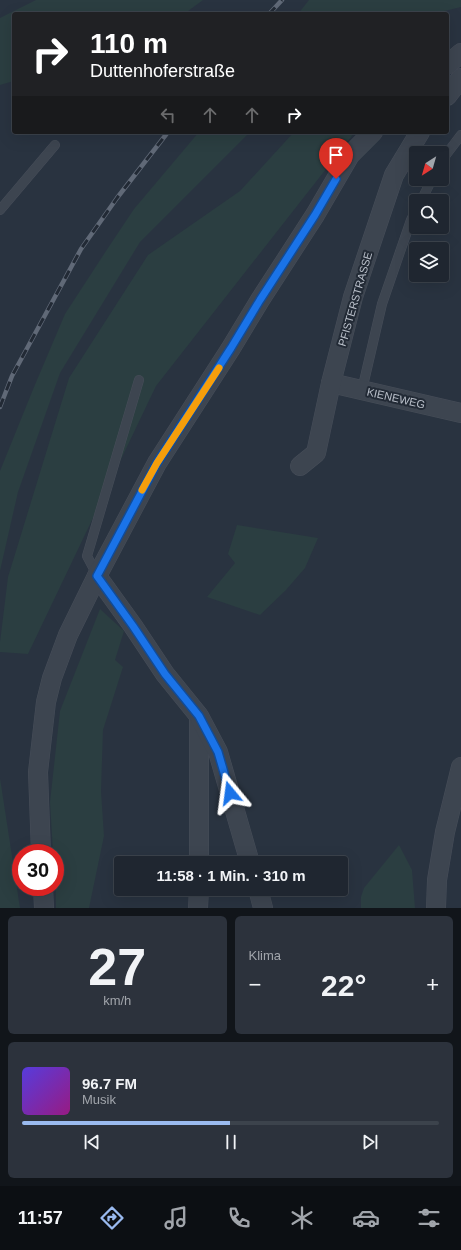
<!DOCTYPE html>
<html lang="de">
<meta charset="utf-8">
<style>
:root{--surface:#1f2630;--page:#2c323c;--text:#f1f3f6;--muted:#a1a5ab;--line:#3c434c;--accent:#9abaef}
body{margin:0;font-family:Helvetica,sans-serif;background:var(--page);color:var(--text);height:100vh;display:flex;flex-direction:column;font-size:15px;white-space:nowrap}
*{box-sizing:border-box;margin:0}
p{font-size:13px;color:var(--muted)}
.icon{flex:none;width:22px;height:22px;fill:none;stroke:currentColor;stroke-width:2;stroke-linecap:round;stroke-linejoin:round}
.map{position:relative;height:908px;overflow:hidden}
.panel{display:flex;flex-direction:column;gap:8px;padding:8px;background:#11151a;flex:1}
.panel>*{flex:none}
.banner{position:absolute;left:12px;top:12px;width:437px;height:122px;border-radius:4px;box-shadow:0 4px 16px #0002,0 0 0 1px var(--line);background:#202124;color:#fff;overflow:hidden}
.needle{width:26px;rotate:217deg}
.buttons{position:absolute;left:409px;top:146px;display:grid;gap:8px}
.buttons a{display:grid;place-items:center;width:40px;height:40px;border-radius:4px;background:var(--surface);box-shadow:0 4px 16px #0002,0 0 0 1px var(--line);font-size:20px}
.speed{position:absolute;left:12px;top:844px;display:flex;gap:8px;font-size:20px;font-weight:700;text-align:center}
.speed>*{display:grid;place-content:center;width:52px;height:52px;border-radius:50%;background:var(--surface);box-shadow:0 4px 16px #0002,0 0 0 1px var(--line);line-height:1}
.speed .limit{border:6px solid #d22;background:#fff;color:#111}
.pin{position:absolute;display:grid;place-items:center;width:34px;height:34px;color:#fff;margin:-41px -17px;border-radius:50% 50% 50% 0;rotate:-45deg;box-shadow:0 0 4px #0007}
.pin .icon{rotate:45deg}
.me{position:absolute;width:44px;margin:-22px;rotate:344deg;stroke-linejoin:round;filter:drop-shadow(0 0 3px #0008)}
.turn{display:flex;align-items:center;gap:14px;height:84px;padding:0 12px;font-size:18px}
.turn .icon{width:52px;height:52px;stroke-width:2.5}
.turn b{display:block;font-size:28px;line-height:34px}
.lanes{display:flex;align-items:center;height:38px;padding:0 12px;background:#0003;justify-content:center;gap:20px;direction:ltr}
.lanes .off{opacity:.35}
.big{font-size:30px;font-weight:700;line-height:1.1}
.panel .widget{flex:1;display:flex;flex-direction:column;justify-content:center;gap:6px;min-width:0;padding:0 14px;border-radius:6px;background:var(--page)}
.panel .dial{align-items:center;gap:0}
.dial b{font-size:52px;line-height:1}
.song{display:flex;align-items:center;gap:12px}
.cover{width:48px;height:48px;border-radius:6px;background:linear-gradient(135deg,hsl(250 70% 55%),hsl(310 70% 35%))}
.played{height:4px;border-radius:2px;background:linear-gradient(90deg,var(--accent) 50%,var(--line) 50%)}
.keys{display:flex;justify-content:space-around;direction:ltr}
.heat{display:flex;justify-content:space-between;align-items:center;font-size:22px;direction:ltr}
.panel .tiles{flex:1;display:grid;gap:8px;grid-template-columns:1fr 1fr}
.widget:last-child{grid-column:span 2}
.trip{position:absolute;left:114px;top:856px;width:234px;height:40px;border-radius:4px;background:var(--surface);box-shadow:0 4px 16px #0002,0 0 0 1px var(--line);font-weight:700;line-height:40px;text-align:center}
.dock{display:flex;height:64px;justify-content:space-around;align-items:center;background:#0c0f13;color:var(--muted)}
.dock .icon{width:28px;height:28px}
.dock .current{color:var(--accent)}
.dock b{font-size:18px;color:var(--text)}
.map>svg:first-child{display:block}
</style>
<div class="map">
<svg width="461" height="908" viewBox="0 0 461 908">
<rect width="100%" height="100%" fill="#293340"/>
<g fill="#2b3e41">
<path d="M36 0H203L184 14H14V81L0 85V18Z"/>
<path d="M309 0H461V7L432 14H298Z"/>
<path d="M199 132H250L140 242 60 373 18 492 0 571V471L34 387 65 314 106 251 134 209Z"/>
<path d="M294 132H355L156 386 28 654 0 652V642L8 577 69 378 148 255 240 191Z"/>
<path d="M237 525 318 538 305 568 286 590 260 615 207 597 235 563 228 554Z"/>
<path d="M100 609 124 631 115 660 123 667 103 730 101 791 104 836 89 908H56L55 853H53L50 802 60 711Z"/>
<path d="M0 778 20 908H0Z"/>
<path d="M399 845 412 870 415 908H361V897L364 888Z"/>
</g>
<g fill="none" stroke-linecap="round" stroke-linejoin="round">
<g stroke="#474e59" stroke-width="10">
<g id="service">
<path d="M442 160 461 135"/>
<path d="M421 201 432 179"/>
<path d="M0 210 55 145"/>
<path d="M362 390 382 304 411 220 416 210"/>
<path d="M97 575 87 556 139 380"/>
</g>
</g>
<g stroke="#474e59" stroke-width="20">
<g id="minor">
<path d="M447 65 461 53"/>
<path d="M447 96 461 78"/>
<path d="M331 383 461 413"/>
<path d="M300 466 316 453 331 383 353 297 394 175 420 132"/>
<path d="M97 576 133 626 165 674 199 716V863"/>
<path d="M200 718 218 752 250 863"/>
<path d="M41 853 38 772 46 702 52 678 68 635 97 576 157 463 231 348 260 300 315 215 350 155 373 132"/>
<path d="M43 887 44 908"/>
<path d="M258 889 263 908"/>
<path d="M198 908 199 889"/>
<path d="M436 908 437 880 445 832 461 767"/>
</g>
</g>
<use href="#service" stroke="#3d4550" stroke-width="9"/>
<use href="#minor" stroke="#3d4550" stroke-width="19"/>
<g stroke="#606977" stroke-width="4.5">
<g id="rail">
<path d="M269 14 282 0"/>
<path d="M0 407 12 376 81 249 117 198 168 132"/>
</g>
</g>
<use href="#rail" stroke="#222a35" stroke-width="3" stroke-dasharray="9" stroke-linecap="butt"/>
</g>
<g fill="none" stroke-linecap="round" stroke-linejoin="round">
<g stroke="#114b97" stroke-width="10">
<path id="route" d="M230 793 218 752 199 716 165 674 133 626 97 576 157 463 231 348 260 300 315 215 336 179"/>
</g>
<use href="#route" stroke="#1a73e8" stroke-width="7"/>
<path stroke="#f59e0b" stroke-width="7" d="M142 490 157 463 219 368"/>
</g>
<g text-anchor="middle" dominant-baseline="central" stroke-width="4" stroke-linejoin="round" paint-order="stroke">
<g font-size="11" fill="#bac0ca" stroke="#222a35">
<text transform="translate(355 299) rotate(-74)">PFISTERSTRASSE</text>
<text transform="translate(396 398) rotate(13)">KIENEWEG</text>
</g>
</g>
</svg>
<div class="buttons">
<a><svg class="needle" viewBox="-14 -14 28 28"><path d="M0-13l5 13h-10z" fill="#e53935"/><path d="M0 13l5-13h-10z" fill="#a1a5ab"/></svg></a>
<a><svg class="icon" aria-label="search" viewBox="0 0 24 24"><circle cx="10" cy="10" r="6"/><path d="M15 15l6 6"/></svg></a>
<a><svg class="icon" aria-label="layers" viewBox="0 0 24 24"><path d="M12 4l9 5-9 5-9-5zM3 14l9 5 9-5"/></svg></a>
</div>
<div class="speed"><div class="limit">30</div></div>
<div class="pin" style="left:336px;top:179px;background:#d93025"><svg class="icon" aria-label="arrive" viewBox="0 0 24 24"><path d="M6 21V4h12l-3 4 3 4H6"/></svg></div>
<svg class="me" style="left:230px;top:793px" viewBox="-20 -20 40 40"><path d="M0-17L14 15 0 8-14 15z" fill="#1a73e8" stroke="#fff" stroke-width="4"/></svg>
<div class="trip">11:58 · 1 Min. · 310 m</div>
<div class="banner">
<div class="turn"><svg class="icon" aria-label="right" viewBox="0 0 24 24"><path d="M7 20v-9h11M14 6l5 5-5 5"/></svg><div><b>110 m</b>Duttenhoferstraße</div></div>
<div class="lanes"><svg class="icon off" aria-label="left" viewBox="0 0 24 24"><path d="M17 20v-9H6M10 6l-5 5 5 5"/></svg><svg class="icon off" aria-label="ahead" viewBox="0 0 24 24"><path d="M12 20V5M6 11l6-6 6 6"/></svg><svg class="icon off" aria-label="ahead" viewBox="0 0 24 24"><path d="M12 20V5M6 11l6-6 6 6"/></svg><svg class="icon" aria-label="right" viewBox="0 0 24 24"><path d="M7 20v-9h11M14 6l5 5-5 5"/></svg></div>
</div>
</div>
<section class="panel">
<div class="tiles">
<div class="widget dial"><b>27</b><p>km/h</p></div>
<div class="widget"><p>Klima</p>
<div class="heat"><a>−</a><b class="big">22°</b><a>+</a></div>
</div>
<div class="widget">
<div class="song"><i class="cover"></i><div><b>96.7 FM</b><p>Musik</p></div></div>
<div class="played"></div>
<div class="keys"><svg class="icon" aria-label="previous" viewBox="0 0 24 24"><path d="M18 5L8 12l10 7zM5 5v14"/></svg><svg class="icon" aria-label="pause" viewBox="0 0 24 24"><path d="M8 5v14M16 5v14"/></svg><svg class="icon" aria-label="next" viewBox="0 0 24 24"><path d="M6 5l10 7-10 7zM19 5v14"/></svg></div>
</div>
</div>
</section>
<nav class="dock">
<b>11:57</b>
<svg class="icon current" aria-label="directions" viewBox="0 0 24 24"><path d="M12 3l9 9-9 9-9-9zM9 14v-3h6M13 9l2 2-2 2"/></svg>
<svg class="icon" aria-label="music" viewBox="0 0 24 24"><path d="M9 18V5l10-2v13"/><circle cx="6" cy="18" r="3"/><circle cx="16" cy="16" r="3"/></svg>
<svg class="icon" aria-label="phone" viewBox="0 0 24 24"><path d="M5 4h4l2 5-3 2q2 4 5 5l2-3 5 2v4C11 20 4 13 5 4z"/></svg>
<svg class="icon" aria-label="climate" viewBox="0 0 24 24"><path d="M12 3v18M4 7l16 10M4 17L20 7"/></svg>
<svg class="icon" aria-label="car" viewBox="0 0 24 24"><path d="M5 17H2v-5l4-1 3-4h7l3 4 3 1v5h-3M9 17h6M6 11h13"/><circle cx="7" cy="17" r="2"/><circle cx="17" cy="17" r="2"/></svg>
<svg class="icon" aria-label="filters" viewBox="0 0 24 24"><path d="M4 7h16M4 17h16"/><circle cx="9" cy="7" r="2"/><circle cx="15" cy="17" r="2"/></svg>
</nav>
